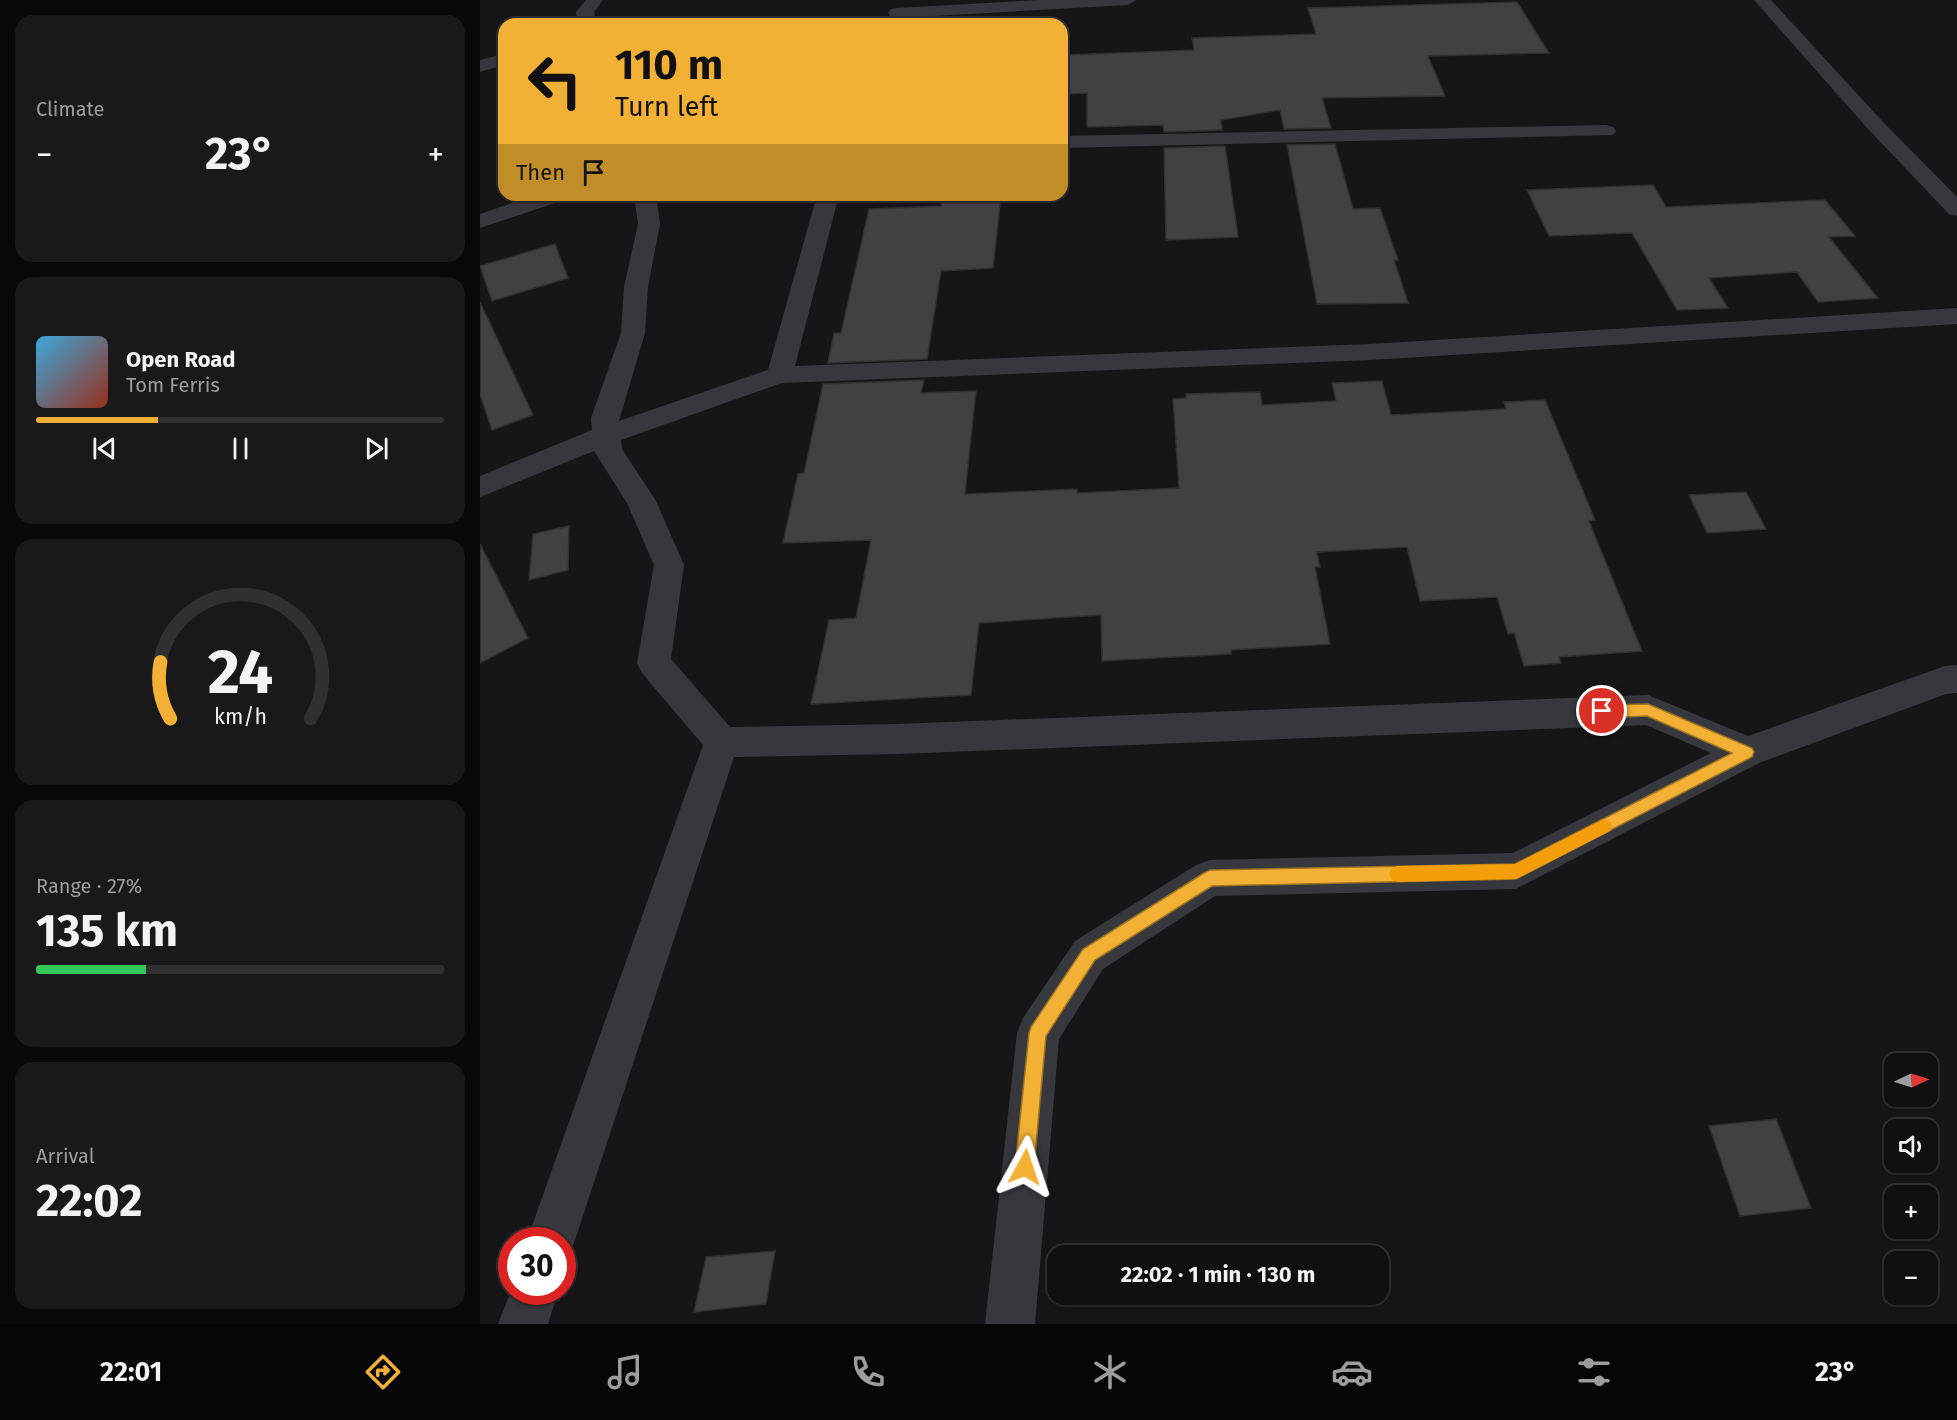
<!DOCTYPE html>
<meta charset="utf-8">
<style>
:root{--surface:#101012;--page:#19191b;--text:#f1f3f6;--muted:#9c9d9f;--line:#303032;--accent:#f2b134}
body{margin:0;font-family:"Fira Sans",sans-serif;background:var(--page);color:var(--text);height:100vh;display:flex;flex-direction:column;font-size:22px;white-space:nowrap}
*{box-sizing:border-box;margin:0}
p{font-size:20px;color:var(--muted)}
.icon{flex:none;width:33px;height:33px;fill:none;stroke:currentColor;stroke-width:2;stroke-linecap:round;stroke-linejoin:round}
.map{position:relative;flex:1;overflow:hidden}
.panel{display:flex;flex-direction:column;gap:15px;padding:15px;background:#09090a;width:480px}
.panel>*{flex:none}
.top-card{position:absolute;left:18px;top:18px;width:570px;height:183px;border-radius:18px;box-shadow:0 2px 4px #0004,0 0 0 2px var(--line);background:#f2b134;color:#111;overflow:hidden}
.needle{width:39px;rotate:86deg}
.tools{position:absolute;left:1404px;top:1053px;display:grid;gap:12px}
.tools a{display:grid;place-items:center;width:54px;height:54px;border-radius:12px;background:var(--surface);box-shadow:0 2px 4px #0004,0 0 0 2px var(--line);font-size:30px}
.speed{position:absolute;left:18px;top:1227px;display:flex;gap:12px;font-size:30px;font-weight:700;text-align:center}
.speed>*{display:grid;place-content:center;width:78px;height:78px;border-radius:50%;background:var(--surface);box-shadow:0 2px 4px #0004,0 0 0 2px var(--line);line-height:1}
.speed .limit{border:9px solid #d22;background:#fff;color:#111}
.pin{position:absolute;display:grid;place-items:center;width:51px;height:51px;color:#fff;margin:-26px;border:3px solid #fff;border-radius:50%;box-shadow:0 2px 6px #0007}
.me{position:absolute;width:66px;margin:-33px;rotate:5deg;stroke-linejoin:round;filter:drop-shadow(0 0 4px #0008)}
.turn{display:flex;align-items:center;gap:21px;height:126px;padding:0 18px;font-size:27px}
.turn .icon{width:78px;height:78px;stroke-width:2.5}
.turn b{display:block;font-size:42px;line-height:51px}
.then{display:flex;align-items:center;height:57px;padding:0 18px;background:#0003;gap:12px;font-size:22px}
.big{font-size:45px;font-weight:700;line-height:1.1}
.panel .card{flex:1;display:flex;flex-direction:column;justify-content:center;gap:9px;min-width:0;padding:0 21px;border-radius:18px;background:var(--page)}
.panel .dial{align-items:center;gap:0}
.dial svg{height:156px;overflow:visible;fill:none;stroke:var(--line);stroke-width:7;stroke-linecap:round;text-anchor:middle}
.dial text{fill:var(--text);stroke:none}
.song{display:flex;align-items:center;gap:18px}
.cover{width:72px;height:72px;border-radius:9px;background:linear-gradient(135deg,hsl(200 70% 55%),hsl(10 70% 35%))}
.played{height:6px;border-radius:3px;background:linear-gradient(90deg,var(--accent) 30%,var(--line) 30%)}
.keys{display:flex;justify-content:space-around;direction:ltr}
.heat{display:flex;justify-content:space-between;align-items:center;font-size:33px;direction:ltr}
.charge{height:9px;border-radius:4px;background:linear-gradient(90deg,#34c759 27%,var(--line) 0)}
.trip{position:absolute;left:567px;top:1245px;width:342px;height:60px;border-radius:18px;background:var(--surface);box-shadow:0 2px 4px #0004,0 0 0 2px var(--line);font-weight:700;line-height:60px;text-align:center}
.tabs{display:flex;height:96px;justify-content:space-around;align-items:center;background:#060607;color:var(--muted)}
.tabs .icon{width:42px;height:42px}
.tabs .active{color:var(--accent)}
.tabs b{font-size:27px;color:var(--text)}
main{display:flex;flex:1;min-height:0}
.map>svg:first-child{display:block}
</style>
<main>
<section class="panel">
<div class="card"><p>Climate</p>
<div class="heat"><a>−</a><b class="big">23°</b><a>+</a></div>
</div>
<div class="card">
<div class="song"><i class="cover"></i><div><b>Open Road</b><p>Tom Ferris</p></div></div>
<div class="played"></div>
<div class="keys"><svg class="icon" aria-label="previous" viewBox="0 0 24 24"><path d="M18 5L8 12l10 7zM5 5v14"/></svg><svg class="icon" aria-label="pause" viewBox="0 0 24 24"><path d="M8 5v14M16 5v14"/></svg><svg class="icon" aria-label="next" viewBox="0 0 24 24"><path d="M6 5l10 7-10 7zM19 5v14"/></svg></div>
</div>
<div class="card dial"><svg viewBox="0 0 100 80">
<path d="M14 69A42 42 0 1 1 86 69"/>
<path d="M14 69A42 42 0 0 1 9 40" stroke="#f2b134"/>
<text x="50" y="56" font-size="32" font-weight="700">24</text>
<text x="50" y="72" font-size="11">km/h</text>
</svg></div>
<div class="card"><p>Range · 27%</p><b class="big">135 km</b><div class="charge"></div></div>
<div class="card"><p>Arrival</p><b class="big">22:02</b></div>
</section>
<div class="map">
<svg width="1477" height="1324" viewBox="0 0 1477 1324">
<rect width="100%" height="100%" fill="#161618"/>
<g fill="#404145" stroke="#303034" stroke-width="1.5">
<path d="M1037 2 1069 53 948 56 965 96 842 98 851 128 804 129 800 110 741 120 742 130 684 132 683 125 607 127V93L584 94 586 55 714 50 712 38 836 34 828 8Z"/>
<path d="M855 144 873 209 900 208 918 260H914L928 303 837 304 807 145Z"/>
<path d="M745 146 758 237 686 240 684 148Z"/>
<path d="M1173 185 1186 207 1345 200 1375 236 1349 237 1398 298 1338 302 1317 272 1229 278 1248 308 1197 310 1152 233 1069 236 1047 190Z"/>
<path d="M463 195H521L513 268 461 271 447 359 348 363 354 333H361L389 209 461 206Z"/>
<path d="M75 244 88 278 12 301 0 266Z"/>
<path d="M0 302 53 415 12 430 0 395Z"/>
<path d="M444 380 441 393 496 391 485 494 597 489V493L699 488 693 399 706 398V394L780 392 782 405 856 401 852 383 902 381 911 415 1026 409 1024 402 1065 400 1115 520 1109 521 1162 651 1079 657 1081 663 1044 666 1034 633 1028 634 1017 597 940 601 927 547 837 552 840 567H835L850 644 751 650V654L622 661 621 615 499 623 491 695 331 704 349 620 376 618 391 540 303 543 318 474 324 473 343 384Z"/>
<path d="M1266 492 1286 529 1227 533 1209 495Z"/>
<path d="M89 526 88 570 49 580 53 534Z"/>
<path d="M0 544 48 638 0 663Z"/>
<path d="M1296 1119 1331 1208 1260 1216 1229 1126Z"/>
<path d="M295 1251 286 1304 214 1312 226 1257Z"/>
</g>
<g fill="none" stroke-linecap="round" stroke-linejoin="round">
<g fill="#37383d" fill-rule="evenodd">
<path d="M106 0H123L114 12 116 24H98L96 12Z"/>
<path d="M558 0H656L648 5 417 18 411 17 408 13 411 9 417 8Z"/>
<path d="M1274 0H1291L1403 122 1477 197V216L1469 214 1389 130Z"/>
<path d="M24 54V65L0 72V60Z"/>
<path d="M1126 125 1133 127 1136 131 1133 135 582 148V136Z"/>
<path d="M55 195H87L84 200 0 228V214Z"/>
<path d="M154 195H176L180 224 168 287 165 333 139 421 288 370 337 195H359L315 366 890 344 1477 308V324L890 360 302 383 141 440 142 449 176 501 204 565 191 659 250 727 417 724 1168 695 1268 736 1465 666 1477 665V693L1466 694 1279 763 1036 889 735 896 623 969 579 1039 555 1324H505L537 1033 543 1018 595 941 716 865 730 860 1033 853 1231 753 1166 725 417 754 254 757 95 1240 88 1257 82 1259V1240H47L223 745 162 673 157 663 174 565 147 503 114 451 0 497V476L112 430 111 418 141 333 144 287 158 224Z"/>
<path d="M32 1288V1292H78L68 1324H18Z"/>
</g>
</g>
<path fill="#f2b134" stroke="#9d7322" stroke-width="1.5" d="M1168 704 1272 748 1274 752 1272 757 1036 879 732 886 615 960 566 1036 554 1167 551 1174 545 1177 538 1174 535 1167 549 1033 551 1027 603 949 724 873 730 870 1035 864 1252 753 1167 716 1122 718 1117 716 1114 711 1117 707 1122 705Z"/>
<path fill="#f59e0b" d="M1124 819 1130 821 1132 826 1130 831 1036 879 917 882 911 879 909 874 911 869 917 866 1035 864Z"/>
</svg>
<div class="tools">
<a><svg class="needle" viewBox="-14 -14 28 28"><path d="M0-13l5 13h-10z" fill="#e53935"/><path d="M0 13l5-13h-10z" fill="#9c9d9f"/></svg></a>
<a><svg class="icon" aria-label="sound" viewBox="0 0 24 24"><path d="M4 9h4l5-4v14l-5-4H4zM17 9q2 3 0 6"/></svg></a>
<a>+</a>
<a>−</a>
</div>
<div class="speed"><div class="limit">30</div></div>
<div class="pin" style="left:1122px;top:711px;background:#d93025"><svg class="icon" aria-label="arrive" viewBox="0 0 24 24"><path d="M6 21V4h12l-3 4 3 4H6"/></svg></div>
<svg class="me" style="left:545px;top:1167px" viewBox="-20 -20 40 40"><path d="M0-17L14 15 0 8-14 15z" fill="#f2b134" stroke="#fff" stroke-width="4"/></svg>
<div class="trip">22:02 · 1 min · 130 m</div>
<div class="top-card">
<div class="turn"><svg class="icon" aria-label="left" viewBox="0 0 24 24"><path d="M17 20v-9H6M10 6l-5 5 5 5"/></svg><div><b>110 m</b>Turn left</div></div>
<div class="then">Then<svg class="icon" aria-label="arrive" viewBox="0 0 24 24"><path d="M6 21V4h12l-3 4 3 4H6"/></svg></div>
</div>
</div>
</main>
<nav class="tabs">
<b>22:01</b>
<svg class="icon active" aria-label="directions" viewBox="0 0 24 24"><path d="M12 3l9 9-9 9-9-9zM9 14v-3h6M13 9l2 2-2 2"/></svg>
<svg class="icon" aria-label="music" viewBox="0 0 24 24"><path d="M9 18V5l10-2v13"/><circle cx="6" cy="18" r="3"/><circle cx="16" cy="16" r="3"/></svg>
<svg class="icon" aria-label="phone" viewBox="0 0 24 24"><path d="M5 4h4l2 5-3 2q2 4 5 5l2-3 5 2v4C11 20 4 13 5 4z"/></svg>
<svg class="icon" aria-label="climate" viewBox="0 0 24 24"><path d="M12 3v18M4 7l16 10M4 17L20 7"/></svg>
<svg class="icon" aria-label="car" viewBox="0 0 24 24"><path d="M5 17H2v-5l4-1 3-4h7l3 4 3 1v5h-3M9 17h6M6 11h13"/><circle cx="7" cy="17" r="2"/><circle cx="17" cy="17" r="2"/></svg>
<svg class="icon" aria-label="filters" viewBox="0 0 24 24"><path d="M4 7h16M4 17h16"/><circle cx="9" cy="7" r="2"/><circle cx="15" cy="17" r="2"/></svg>
<b>23°</b>
</nav>
